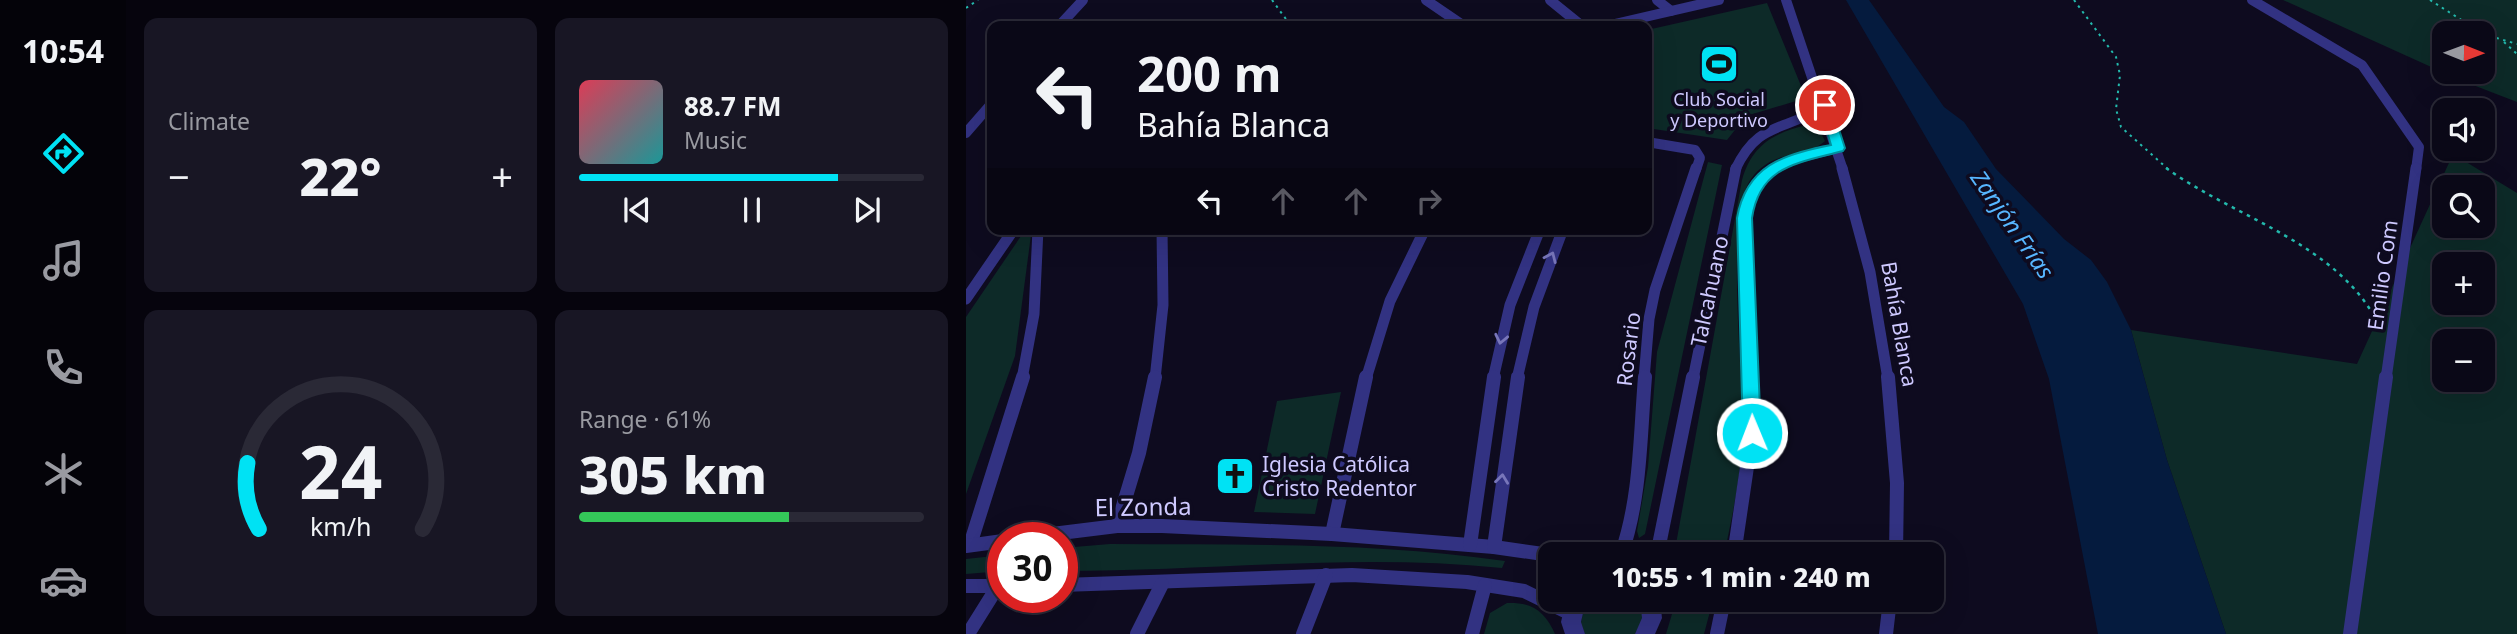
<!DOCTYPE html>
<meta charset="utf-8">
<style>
:root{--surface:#0a0817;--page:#181624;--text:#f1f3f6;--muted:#999aa1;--line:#2a2936;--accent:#00e2f4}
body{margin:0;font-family:"Noto Sans",sans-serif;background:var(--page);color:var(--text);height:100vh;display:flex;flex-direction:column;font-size:26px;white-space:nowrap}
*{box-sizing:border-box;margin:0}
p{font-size:23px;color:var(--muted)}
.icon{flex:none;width:38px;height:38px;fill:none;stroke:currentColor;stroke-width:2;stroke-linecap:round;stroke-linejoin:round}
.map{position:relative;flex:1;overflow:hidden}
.details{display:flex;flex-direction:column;gap:18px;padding:18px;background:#06040d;width:840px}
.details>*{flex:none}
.guide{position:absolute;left:21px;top:21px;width:665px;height:214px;border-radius:14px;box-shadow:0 7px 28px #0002,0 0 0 2px var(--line);background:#0a0817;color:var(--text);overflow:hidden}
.needle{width:46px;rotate:91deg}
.controls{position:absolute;left:1466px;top:21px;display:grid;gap:14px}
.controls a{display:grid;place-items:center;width:63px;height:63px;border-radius:14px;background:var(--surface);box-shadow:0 7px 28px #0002,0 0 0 2px var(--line);font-size:35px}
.speed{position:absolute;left:21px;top:522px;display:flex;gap:14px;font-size:35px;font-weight:700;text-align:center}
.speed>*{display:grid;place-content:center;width:91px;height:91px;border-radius:50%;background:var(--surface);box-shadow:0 7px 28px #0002,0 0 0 2px var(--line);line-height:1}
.speed .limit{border:10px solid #d22;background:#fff;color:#111}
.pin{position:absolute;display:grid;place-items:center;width:60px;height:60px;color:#fff;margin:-30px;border:4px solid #fff;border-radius:50%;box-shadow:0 2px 7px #0007}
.me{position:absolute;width:77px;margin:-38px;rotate:359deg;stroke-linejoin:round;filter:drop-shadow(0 0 5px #0008)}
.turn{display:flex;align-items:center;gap:24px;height:147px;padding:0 35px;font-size:32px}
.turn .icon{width:91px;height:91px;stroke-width:2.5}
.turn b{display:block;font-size:49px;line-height:60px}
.lanes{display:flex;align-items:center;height:66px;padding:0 35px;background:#0003;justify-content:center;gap:35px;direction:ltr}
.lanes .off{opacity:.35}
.big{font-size:52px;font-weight:800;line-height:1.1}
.details .widget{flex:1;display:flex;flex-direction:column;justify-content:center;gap:10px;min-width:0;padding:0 24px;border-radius:14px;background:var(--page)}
.details .dial{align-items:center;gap:0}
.dial svg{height:182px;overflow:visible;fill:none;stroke:var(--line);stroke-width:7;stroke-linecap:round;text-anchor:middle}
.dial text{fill:var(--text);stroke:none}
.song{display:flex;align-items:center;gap:21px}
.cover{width:84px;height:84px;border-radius:10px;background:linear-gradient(135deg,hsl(350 70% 55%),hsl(180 70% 35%))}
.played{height:7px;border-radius:4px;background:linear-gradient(90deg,var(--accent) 75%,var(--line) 75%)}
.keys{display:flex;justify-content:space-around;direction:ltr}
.heat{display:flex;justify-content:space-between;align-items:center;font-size:38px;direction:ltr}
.charge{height:10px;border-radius:5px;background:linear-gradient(90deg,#34c759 61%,var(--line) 0)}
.details .tiles{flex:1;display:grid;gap:18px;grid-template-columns:repeat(2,1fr)}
.trip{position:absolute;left:572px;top:542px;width:406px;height:70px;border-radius:14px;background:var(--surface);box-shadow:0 7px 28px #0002,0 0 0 2px var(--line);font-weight:800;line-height:70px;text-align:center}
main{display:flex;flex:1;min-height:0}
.dock{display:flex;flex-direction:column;width:126px;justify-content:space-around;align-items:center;background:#040309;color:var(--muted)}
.dock .icon{width:49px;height:49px}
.dock .selected{color:var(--accent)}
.dock b{font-size:32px;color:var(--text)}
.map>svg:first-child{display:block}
</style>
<main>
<nav class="dock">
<b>10:54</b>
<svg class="icon selected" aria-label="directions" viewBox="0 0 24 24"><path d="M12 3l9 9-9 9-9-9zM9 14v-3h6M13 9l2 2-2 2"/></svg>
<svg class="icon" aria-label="music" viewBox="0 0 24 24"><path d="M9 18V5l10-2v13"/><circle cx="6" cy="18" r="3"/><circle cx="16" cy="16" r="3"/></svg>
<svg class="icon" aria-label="phone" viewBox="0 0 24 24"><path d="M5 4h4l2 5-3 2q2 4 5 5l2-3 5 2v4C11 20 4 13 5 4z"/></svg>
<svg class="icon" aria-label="climate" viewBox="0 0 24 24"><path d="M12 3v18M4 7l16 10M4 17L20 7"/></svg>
<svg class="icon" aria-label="car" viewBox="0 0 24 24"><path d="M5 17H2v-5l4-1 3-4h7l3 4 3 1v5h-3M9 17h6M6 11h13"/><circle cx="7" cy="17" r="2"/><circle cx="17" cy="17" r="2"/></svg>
</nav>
<section class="details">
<div class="tiles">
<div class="widget"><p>Climate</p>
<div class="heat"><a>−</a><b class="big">22°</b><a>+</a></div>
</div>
<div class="widget">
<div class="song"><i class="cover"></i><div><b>88.7 FM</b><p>Music</p></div></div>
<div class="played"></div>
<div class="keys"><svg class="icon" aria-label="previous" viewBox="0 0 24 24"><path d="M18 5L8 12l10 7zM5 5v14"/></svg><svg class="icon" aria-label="pause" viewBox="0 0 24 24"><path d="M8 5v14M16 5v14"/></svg><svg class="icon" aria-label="next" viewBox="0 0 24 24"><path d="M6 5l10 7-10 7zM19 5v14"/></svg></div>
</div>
<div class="widget dial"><svg viewBox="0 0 100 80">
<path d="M14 69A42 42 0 1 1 86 69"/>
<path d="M14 69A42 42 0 0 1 9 40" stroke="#00e2f4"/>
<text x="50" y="56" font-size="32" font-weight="700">24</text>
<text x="50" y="72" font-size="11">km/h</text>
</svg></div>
<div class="widget"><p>Range · 61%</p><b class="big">305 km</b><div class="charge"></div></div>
</div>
</section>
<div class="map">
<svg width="1551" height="634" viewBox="0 0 1551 634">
<rect width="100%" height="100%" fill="#0e0b1f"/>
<g fill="#0d2a28" fill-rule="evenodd">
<path d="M1317 0H1551V102L1494 80ZM1479 33H1517V72H1479Z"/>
<path d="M801 3 840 98 780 116 761 140 681 128V30Z"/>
<path d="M841 125H851L859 141C840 159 807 148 785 179 759 214 777 376 777 428 776 471 767 513 758 555H708L776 180C786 145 807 133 841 125Z"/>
<path d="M1487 154 1551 193V634H1260L1201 460 1165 330 1391 364ZM1479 187H1517V226H1479ZM1479 264H1517V303H1479ZM1479 341H1517V380H1479Z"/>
<path d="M742 162 756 165 679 534 673 538 671 531 682 467 691 352Z"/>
<path d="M65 235 49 356 0 494V317L55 236Z"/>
<path d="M375 392 349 514 288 512 311 401Z"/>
<path d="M144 544C275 545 409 542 539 561L536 568C389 553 243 571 96 571V548Z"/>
<path d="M37 555V571L0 574V559Z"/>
<path d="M619 600H676L677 620 669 634H619L615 623Z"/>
<path d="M707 600H747L738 634H700L706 614Z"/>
<path d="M541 603C567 602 579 612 589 634H518L524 613Z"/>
</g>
<path fill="#051b3e" d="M880 0H903L978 107 998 122 1030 169 1098 239 1125 260 1141 282 1165 330 1201 460 1260 634H1132L1083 379 1057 304Z"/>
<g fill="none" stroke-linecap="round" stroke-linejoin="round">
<g stroke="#23b9ac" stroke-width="2" stroke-dasharray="2.5 4.5" stroke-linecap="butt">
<path d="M306 0 325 26"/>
<path d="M1108 0 1150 57 1154 75 1150 109 1155 127 1203 170"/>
<path d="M1464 0 1516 33"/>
<path d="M0 8 12 0"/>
<path d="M1517 34 1551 44"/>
<path d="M1538 42 1551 54"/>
</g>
<path stroke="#23b9ac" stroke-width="2.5" stroke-dasharray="3.5 5" stroke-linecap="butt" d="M1200 168C1271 219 1372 243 1413 325"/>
<g stroke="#323282" stroke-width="10">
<path d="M460 0 498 26"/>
<path d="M584 0 616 26"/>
<path d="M691 0 705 11"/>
<path d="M820 0 877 170"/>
<path d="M1286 0 1396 65 1453 147 1450 170"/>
<path d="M93 26 117 0"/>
<path d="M640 26 753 0"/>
<path d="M0 133 26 103"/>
<path d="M681 142 729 150 734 158 730 170"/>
<path d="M769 170C793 119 819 133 859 105"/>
<path d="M807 170 825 160 872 148"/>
</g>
<g stroke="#323282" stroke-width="11">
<path d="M876 168 904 272 922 379"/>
<path d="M0 299 48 229"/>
<path d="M56 379 68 314 72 229"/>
<path d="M189 379 197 305 196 229"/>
<path d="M400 379 424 301 459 229"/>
<path d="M527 379 544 305 574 229"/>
<path d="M551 379 568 307 597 229"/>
<path d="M678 379 683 319 689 290 730 168"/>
<path d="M727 379 770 168"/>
<path d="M784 379 778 218 789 187 809 168"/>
<path d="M1420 379 1450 168"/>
</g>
<g stroke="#323282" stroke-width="14">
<path d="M922 377 931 483 930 555"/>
<path d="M151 526 173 453 189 377"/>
<path d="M366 534 400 377"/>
<path d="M62 537 151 526H196L366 534 528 547 584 555"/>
<path d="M4 545 57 377"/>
<path d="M504 545 528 377"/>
<path d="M0 546 37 541"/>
<path d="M528 547 552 377"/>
<path d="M655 555C675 498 674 436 679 377"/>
<path d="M691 555 727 377"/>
<path d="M768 555 786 433 784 377"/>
<path d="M96 585 386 575 501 582 558 591 605 614"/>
<path d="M0 586H37"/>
<path d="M2 634 32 586"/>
<path d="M171 634 196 584"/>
<path d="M337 634 360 575"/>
<path d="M506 634 519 585"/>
<path d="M751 634 758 600"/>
<path d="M920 634 924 600"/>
<path d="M1384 634 1420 377"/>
</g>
<g fill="#323282" fill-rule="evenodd">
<path d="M600 600H620L615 622 619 634H599L595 622Z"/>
<path d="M674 600H694L696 618 689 634H669L676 618Z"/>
</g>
</g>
<defs><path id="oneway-chevron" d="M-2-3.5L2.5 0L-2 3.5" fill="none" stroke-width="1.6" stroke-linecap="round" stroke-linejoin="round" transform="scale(1.75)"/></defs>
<g stroke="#7876ba">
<use href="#oneway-chevron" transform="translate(585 257) rotate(-66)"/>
<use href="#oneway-chevron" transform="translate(535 339) rotate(102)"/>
<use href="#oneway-chevron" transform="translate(536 479) rotate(-83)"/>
</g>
<path fill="#00e2f4" stroke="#00939f" stroke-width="2" d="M859 101 865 105 879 148 877 151C833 163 794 165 786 218L795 433 786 441 777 433 771 218C780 166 817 154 865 145L853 105Z"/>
<defs>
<g id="stadium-square" transform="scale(2.0125)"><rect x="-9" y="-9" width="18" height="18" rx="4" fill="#00e2f4" stroke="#0e0b1f"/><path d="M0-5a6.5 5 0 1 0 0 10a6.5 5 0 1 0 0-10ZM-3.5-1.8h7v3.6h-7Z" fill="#111"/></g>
<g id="church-square" transform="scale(2.0125)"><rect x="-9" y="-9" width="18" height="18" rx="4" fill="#00e2f4" stroke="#0e0b1f"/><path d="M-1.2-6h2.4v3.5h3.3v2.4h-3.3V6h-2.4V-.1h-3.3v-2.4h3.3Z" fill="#111"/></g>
</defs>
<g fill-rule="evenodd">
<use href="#stadium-square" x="753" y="64"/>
<use href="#church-square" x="269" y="476"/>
</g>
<g text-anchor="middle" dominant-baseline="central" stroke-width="7" stroke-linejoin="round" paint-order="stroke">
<g font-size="18" fill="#cec9ff" stroke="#0e0b1f">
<text x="753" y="99">Club Social<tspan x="753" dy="21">y Deportivo</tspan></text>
</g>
<g font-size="21" fill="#cec9ff" stroke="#0e0b1f">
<text transform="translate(1416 275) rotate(-82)">Emilio Com</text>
<text transform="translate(743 291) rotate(-78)">Talcahuano</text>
<text transform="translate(934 324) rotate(80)">Bahía Blanca</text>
<text transform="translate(662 349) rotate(-83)">Rosario</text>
</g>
<g font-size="21" fill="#cec9ff" stroke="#0e0b1f" text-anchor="start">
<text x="296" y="464">Iglesia Católica<tspan x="296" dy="24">Cristo Redentor</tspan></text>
</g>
<g font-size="23" font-style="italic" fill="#57b6ff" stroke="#0e0b1f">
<text transform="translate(1047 224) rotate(55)">Zanjón Frías</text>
</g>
<g font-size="24" fill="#cec9ff" stroke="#0e0b1f">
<text transform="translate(177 506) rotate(-1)">El Zonda</text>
</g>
</g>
</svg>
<div class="controls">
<a><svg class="needle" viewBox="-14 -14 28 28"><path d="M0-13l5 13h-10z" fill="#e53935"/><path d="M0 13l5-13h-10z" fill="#999aa1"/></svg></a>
<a><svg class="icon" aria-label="sound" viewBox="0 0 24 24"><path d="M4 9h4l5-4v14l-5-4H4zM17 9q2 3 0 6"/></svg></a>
<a><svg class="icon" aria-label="search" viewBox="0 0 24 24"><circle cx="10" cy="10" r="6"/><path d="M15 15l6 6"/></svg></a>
<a>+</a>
<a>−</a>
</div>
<div class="speed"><div class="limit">30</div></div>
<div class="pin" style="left:859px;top:105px;background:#d93025"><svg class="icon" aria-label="arrive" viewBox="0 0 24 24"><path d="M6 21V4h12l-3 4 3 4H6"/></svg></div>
<svg class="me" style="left:786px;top:433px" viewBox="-20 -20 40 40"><circle r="17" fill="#00e2f4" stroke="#fff" stroke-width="3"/><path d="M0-11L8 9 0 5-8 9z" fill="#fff"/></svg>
<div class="trip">10:55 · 1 min · 240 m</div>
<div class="guide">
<div class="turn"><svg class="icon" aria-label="left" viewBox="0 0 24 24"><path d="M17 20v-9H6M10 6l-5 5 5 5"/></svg><div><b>200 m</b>Bahía Blanca</div></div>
<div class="lanes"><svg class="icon" aria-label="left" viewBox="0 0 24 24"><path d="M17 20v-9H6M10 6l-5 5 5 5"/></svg><svg class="icon off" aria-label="ahead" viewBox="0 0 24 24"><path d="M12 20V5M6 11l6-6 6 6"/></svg><svg class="icon off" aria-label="ahead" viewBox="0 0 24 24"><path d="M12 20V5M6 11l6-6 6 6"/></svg><svg class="icon off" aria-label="right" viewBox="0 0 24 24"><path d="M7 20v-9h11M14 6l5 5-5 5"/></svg></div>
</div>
</div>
</main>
